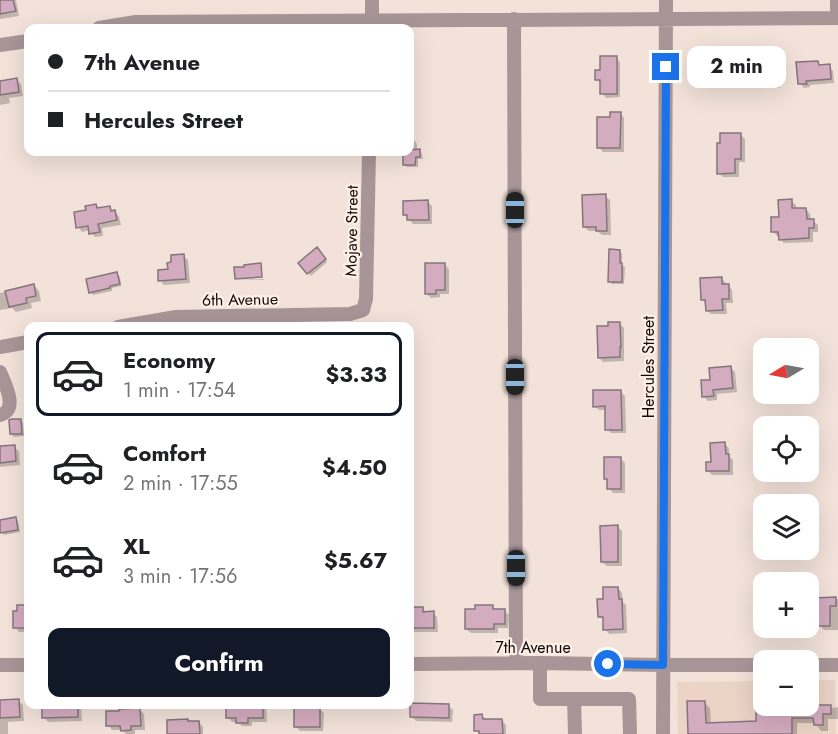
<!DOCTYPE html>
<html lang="en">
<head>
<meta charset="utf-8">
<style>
  :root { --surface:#fff; --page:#f6f6f6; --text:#202124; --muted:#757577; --line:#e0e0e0; --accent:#111827 }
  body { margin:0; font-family:Jost,sans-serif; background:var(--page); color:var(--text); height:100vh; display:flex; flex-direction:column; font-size:22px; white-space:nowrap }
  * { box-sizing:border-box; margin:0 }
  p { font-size:20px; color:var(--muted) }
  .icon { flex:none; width:33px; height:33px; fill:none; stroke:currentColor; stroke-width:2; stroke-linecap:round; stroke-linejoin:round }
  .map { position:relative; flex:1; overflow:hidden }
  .sheet { position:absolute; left:24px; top:322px; width:390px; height:387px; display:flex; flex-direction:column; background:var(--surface); border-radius:12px; box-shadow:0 6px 24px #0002 }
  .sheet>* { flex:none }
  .guide { position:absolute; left:24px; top:24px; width:390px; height:132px; border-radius:12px; box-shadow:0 6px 24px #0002; display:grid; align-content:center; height:132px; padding:0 24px; background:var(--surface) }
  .needle { width:39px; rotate:260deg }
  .fabs { position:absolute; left:753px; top:338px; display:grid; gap:12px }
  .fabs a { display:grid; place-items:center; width:66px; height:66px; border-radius:12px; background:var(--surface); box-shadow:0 6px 24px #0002; font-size:30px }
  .end { position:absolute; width:27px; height:27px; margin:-14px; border:8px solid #1a73e8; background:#fff; box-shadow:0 0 0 3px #fff }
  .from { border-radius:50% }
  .bubble { position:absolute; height:42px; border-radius:12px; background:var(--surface); box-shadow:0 6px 24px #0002; font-size:20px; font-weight:700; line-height:42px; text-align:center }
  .car { position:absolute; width:18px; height:36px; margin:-18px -9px; border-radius:8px; box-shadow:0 0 4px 2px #0007; background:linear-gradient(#222 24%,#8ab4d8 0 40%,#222 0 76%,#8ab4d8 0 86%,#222 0) }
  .guide b { display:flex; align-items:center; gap:21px; height:57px; font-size:22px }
  .guide b+b { border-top:2px solid var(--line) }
  .guide i { width:15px; height:15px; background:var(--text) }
  ul { padding:10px 0 0; list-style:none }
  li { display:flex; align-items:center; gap:18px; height:84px; margin:0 12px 9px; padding:0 12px; border:3px solid transparent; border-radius:12px }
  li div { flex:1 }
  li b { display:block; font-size:22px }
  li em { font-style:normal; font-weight:700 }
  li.active { border-color:var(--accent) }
  li>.icon { width:54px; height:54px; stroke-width:1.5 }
  .button { display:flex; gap:12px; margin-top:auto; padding:12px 24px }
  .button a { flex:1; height:69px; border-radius:12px; background:var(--accent); color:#fff; font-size:24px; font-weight:700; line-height:69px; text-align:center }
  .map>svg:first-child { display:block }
  .built { fill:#ebd4c6 }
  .shadow { fill:#0003 }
  .building { fill:#d4acbf; stroke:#84757c; stroke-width:1.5 }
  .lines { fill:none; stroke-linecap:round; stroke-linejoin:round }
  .minor { stroke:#a89597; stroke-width:14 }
  .route { stroke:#1a73e8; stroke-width:8 }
  .labels { text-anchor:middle; stroke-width:4.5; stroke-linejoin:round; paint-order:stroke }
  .street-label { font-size:16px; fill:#0f0a08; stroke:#ffefe6 }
</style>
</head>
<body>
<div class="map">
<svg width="838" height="734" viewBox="0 0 838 734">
  <rect width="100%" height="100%" fill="#f2e2d9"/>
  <path class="built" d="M809 680H835L836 734H678L677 682 763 681 764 705H808Z"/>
  <path class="shadow" d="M0 0H16L19 16 0 19Z
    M616 58 620 62V97L606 98 602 93V84L597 80 602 72Z
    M818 62 822 67 829 66 833 71 834 83 810 85V87L804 88 800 83Z
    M775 63 779 67 780 88H772L768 83 749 84 745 79Z
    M16 80 21 84 23 96 9 98 10 103 0 105V83Z
    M620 113 624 118V152H603L599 147Z
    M740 134 745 139V162H739V177H723L719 173Z
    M410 141H415L417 144V151H420L422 154 423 159H418V167H407L404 164V152H410Z
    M605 196 610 200 611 235H602L597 231H589L584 227Z
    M791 201 796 205V210L806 209 810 214 811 221H813L818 225V232H813V242L784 243 780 239V236H777L773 231Z
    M428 202 432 206V224H413L404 214Z
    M96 205 100 209 110 208 119 216 121 225 102 228 103 236 95 237 91 233 90 230 82 232 78 227 88 211Z
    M317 249 327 262 311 276 300 263Z
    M620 251 622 254V265L625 267 624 284H612L610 281Z
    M183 256 188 260 190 283 164 285 160 280Z
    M444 264 449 269V294H440V297L431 298 426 293Z
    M117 274 120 277 121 286 112 288V291L93 295 91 292Z
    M721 278 726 283V285H728L732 290 733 303H726L727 314H711L707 310V304L703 300Z
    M264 279V280H238Z
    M34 285 39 291 41 301 31 303 32 308 16 312 12 308 0 310V293Z
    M620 324 624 328V361L603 362 599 357 609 328Z
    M731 368 735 372 737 392 717 394V400L708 401 703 396 712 381Z
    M620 391 625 396 626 433H611L607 429 606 410H599L594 406Z
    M21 420 23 423 24 436 14 437 11 434Z
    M725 444 729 448V456L733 460V475H712L708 471Z
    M14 447 19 451 20 465 0 467V448Z
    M620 458 625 463V493H613L609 488V482L605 479Z
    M15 519 18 521 20 532 4 535 1 532 0 522Z
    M618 527 622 531V566H607L602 562Z
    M618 588 622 593 623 602 626 605 627 633 609 634 605 629V621L599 616Z
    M815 599H838V630H824L819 625V615L815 611Z
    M18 607H28V632H19L15 627 18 612Z
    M493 607 497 611H504L509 615 508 628H498V633H471L466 629Z
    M423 609 427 613H433L437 617 438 632H410V612H414Z
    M18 701 23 705 24 721 8 722V734H0V702Z
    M704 702 710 708 711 724 758 722 764 705 831 706 832 708 838 707V719H828V731H821L815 723H797V734H690Z
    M43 705H81L82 721 48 722 44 717Z
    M228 705H266L267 722H252V726H242L238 722H232L228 717Z
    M448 705 453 710 452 722 416 721 411 716Z
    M319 708 324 713 323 731H300L295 726Z
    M140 710 144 714 145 730H135V734H126L122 730H112L108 725Z
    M482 716 486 720H502L506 725V734H480L476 730Z
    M199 722 203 727V734H169Z"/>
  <path class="building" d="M0 0H13L16 11 0 14Z
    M600 56H617V94H600V80H595V70H600Z
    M776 61V84H766V79L743 80V65H754V62Z
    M818 61 819 65 830 64 831 79 806 81 807 84H798L796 62Z
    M17 78 19 92 0 95V81Z
    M610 112H621L620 148H597V117H610Z
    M720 133H741V159H735V173L717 174V143H720Z
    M420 149V157H416L415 165H403V152H410V150Z
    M606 194 607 231H596V227H583L582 195Z
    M792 199V208H806L807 219H814V228H809V238L779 240 778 232H771V217H779L778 200Z
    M428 200 429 220H407V215H403V201Z
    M96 204 97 208 110 206 111 211 115 210 117 220 98 224 100 232 89 234 88 226 76 228 74 212 86 210 85 206Z
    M317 247 326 259 307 274 298 263Z
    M609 249 620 250V263H622V282H608Z
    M184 254 186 279 158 281V270L168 269 167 263 171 262V255Z
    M261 263 262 277 235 279 234 267H244V265Z
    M425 263H445V290H436V294H425Z
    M117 272 120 284 110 286V288L89 293 86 279Z
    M722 277V284H729V299H722L723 310 706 311 705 300H701L700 278Z
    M34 284 36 296 26 298 27 303 9 307 5 291Z
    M608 322H620L621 347H620V357L598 358 597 326H608Z
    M731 366 733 388 713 390 714 396 702 397 701 380H710L709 368Z
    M593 390H621L622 430H605V406L593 407Z
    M12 419H21L22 434H10L9 420Z
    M725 442 726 454H729V471H706V462H711L710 443Z
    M15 445 16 461 0 463V446Z
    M604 457H621V489H607V479H604Z
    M16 517 18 530 0 533V520Z
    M618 525V562H601L600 526Z
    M603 587H618L619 599H622L623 629 603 630V617H598L597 599H603Z
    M836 597V606H830V626H818V612H814V598Z
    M17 605H28V628H13V611H17Z
    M475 605H493V609H505V624H494V629H465V609H475Z
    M412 607H423V612L434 611V628H410V611H412Z
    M756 694H764V705H831V714H823V725H814L813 718H792V734H688L687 701H705L706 723 756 721Z
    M19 699 20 717 0 718V700Z
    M410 703 449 704V718L410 717Z
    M42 705H78V717L42 718Z
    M226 705H263V718H248V723H236V718H226Z
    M294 707H320V727H294Z
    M140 708 141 726H131V730L121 731 120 726H106V711H119V709Z
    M482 714 483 719H502L503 734H479V731H474V715Z
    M188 719V721H199L200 734H167V720Z"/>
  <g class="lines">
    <path class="minor" d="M837 18V0
      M514 19 516 663
      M99 28 136 22 838 18
      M372 28V0
      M0 45 28 41
      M118 327 176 317 350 314 363 310 366 299 369 152
      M0 347 28 342
      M0 372C5 384 19 410 0 415
      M540 663V699H629L630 734
      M410 664 540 663 663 665H764
      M0 665H28
      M808 665H838
      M574 699 575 734
      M663 734 666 0"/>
  </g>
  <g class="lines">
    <path class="route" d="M608 664 663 665 666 67"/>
  </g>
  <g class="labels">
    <g class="street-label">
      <text transform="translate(351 231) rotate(-89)" y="6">Mojave Street</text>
      <text transform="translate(240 299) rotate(-1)" y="6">6th Avenue</text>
      <text transform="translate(648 367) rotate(-90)" y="6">Hercules Street</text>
      <text x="533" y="653">7th Avenue</text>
    </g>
  </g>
</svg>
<div class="fabs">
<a><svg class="needle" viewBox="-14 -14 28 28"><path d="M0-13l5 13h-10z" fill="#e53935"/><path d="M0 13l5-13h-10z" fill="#757577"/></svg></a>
<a><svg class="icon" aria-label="locate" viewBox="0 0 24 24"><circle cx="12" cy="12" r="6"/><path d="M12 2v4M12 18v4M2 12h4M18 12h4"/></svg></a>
<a><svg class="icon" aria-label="layers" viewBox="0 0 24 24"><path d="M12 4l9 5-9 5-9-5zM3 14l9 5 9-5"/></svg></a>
<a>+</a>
<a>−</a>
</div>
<i class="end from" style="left:608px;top:664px"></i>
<i class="end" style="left:666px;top:67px"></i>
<div class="bubble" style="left:687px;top:46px;width:99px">2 min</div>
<i class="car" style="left:515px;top:210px;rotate:0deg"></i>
<i class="car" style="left:515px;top:377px;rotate:180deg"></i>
<i class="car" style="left:516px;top:568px;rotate:180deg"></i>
<div class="guide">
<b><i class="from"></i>7th Avenue</b>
<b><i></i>Hercules Street</b>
</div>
<section class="sheet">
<ul>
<li class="active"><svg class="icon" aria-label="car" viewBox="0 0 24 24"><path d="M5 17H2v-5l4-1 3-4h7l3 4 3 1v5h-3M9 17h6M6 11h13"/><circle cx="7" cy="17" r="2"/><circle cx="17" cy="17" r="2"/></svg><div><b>Economy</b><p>1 min · 17:54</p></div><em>$3.33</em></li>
<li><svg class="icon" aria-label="car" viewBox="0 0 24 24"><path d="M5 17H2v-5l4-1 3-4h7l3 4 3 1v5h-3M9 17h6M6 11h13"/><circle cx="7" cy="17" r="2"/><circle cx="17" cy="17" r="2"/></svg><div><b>Comfort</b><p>2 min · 17:55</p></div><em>$4.50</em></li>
<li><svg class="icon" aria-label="car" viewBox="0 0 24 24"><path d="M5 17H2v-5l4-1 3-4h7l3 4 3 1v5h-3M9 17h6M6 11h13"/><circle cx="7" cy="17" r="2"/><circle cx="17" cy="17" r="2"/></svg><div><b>XL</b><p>3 min · 17:56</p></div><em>$5.67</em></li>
</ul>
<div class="button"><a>Confirm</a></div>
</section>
</div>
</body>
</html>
